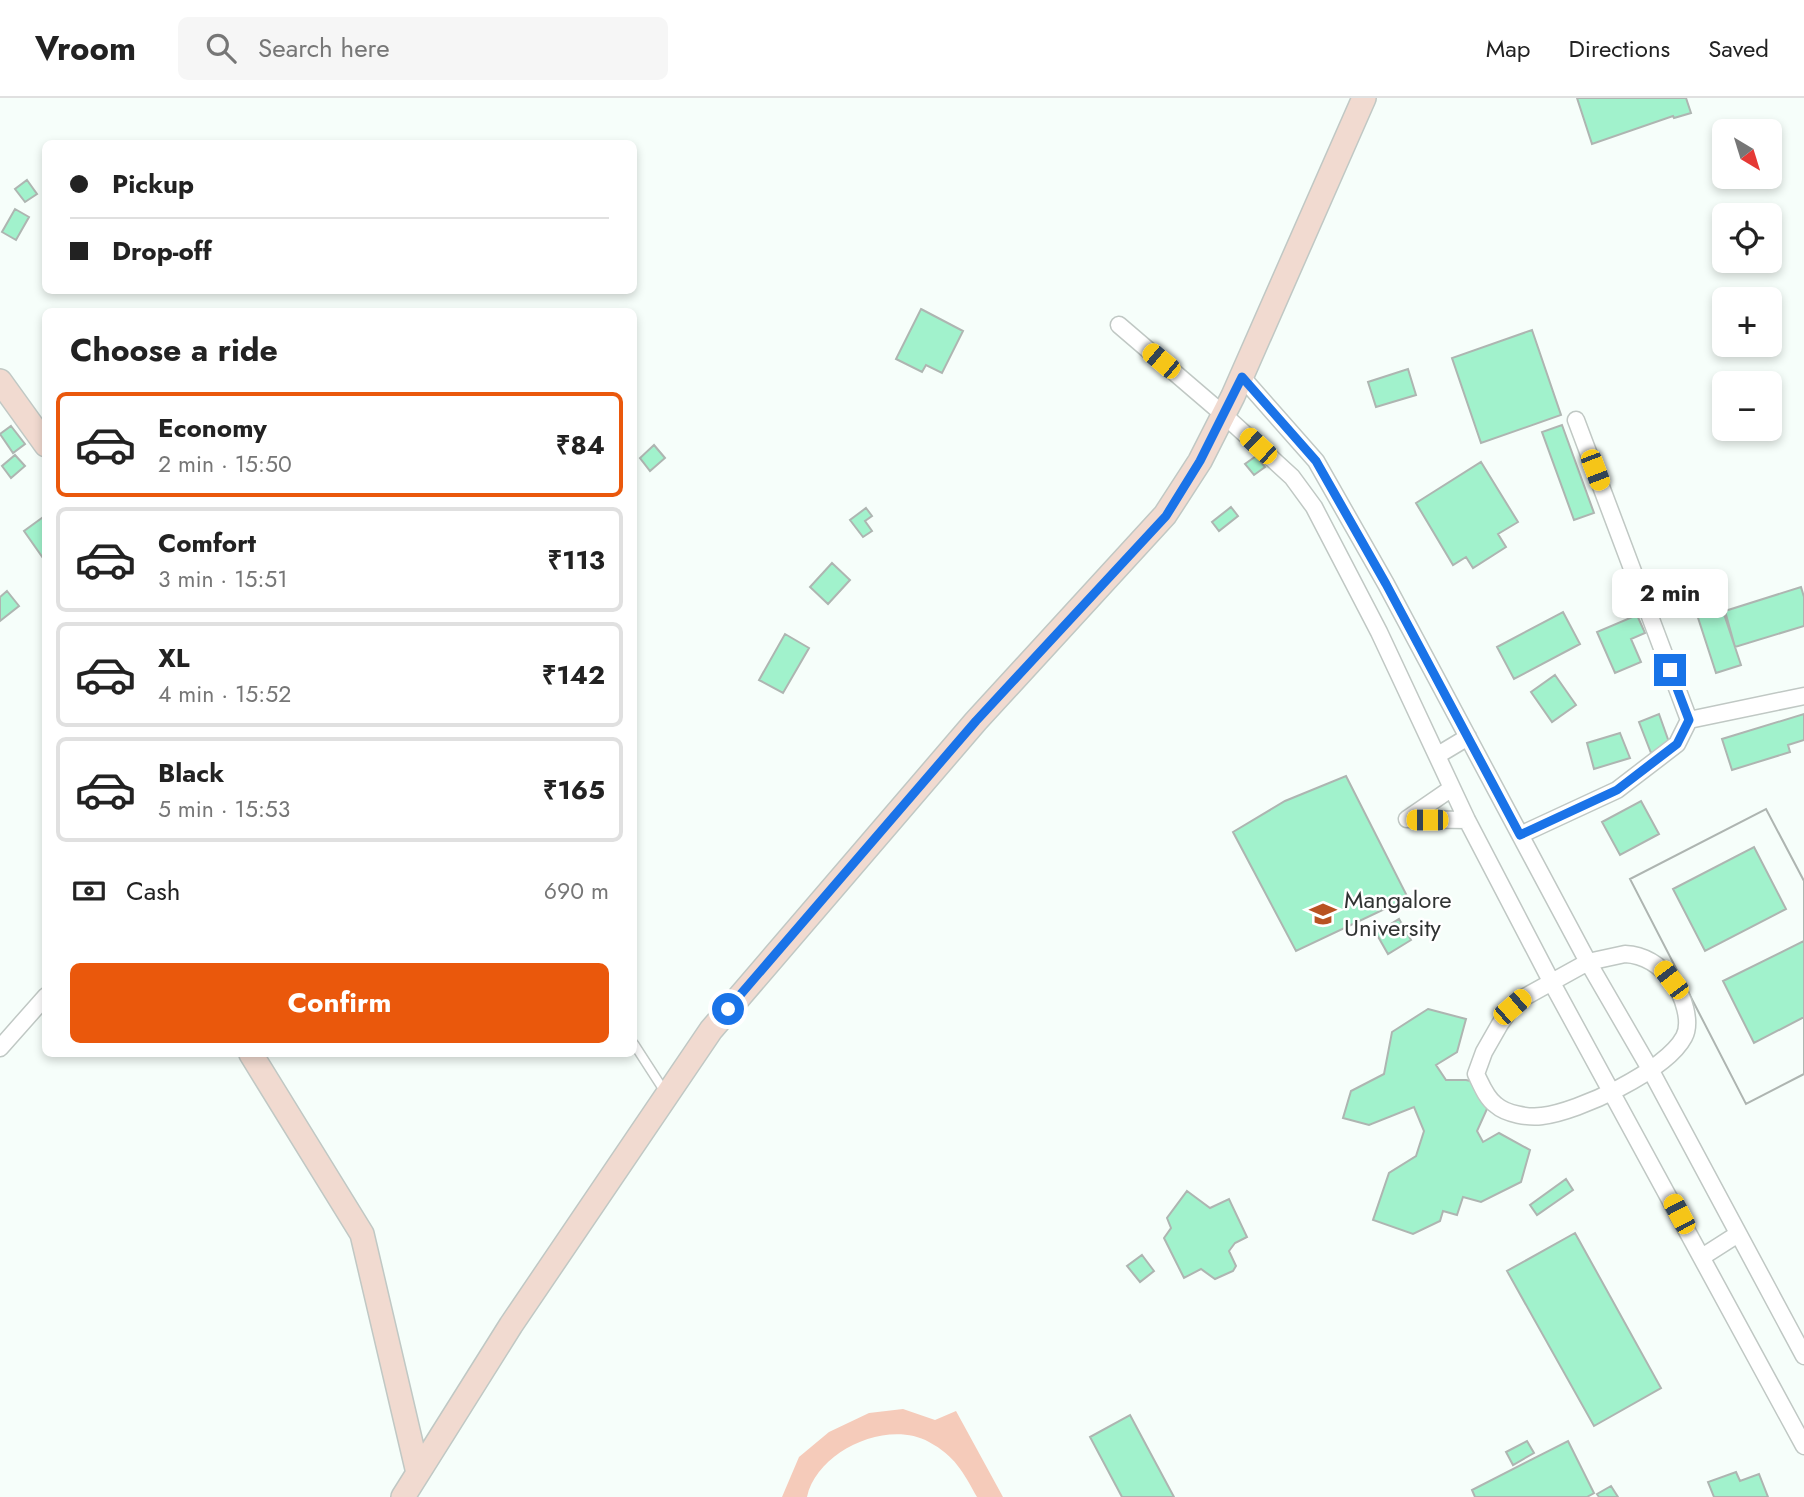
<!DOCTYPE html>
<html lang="en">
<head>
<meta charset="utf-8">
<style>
  :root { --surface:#fff; --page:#f6f6f6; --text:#222; --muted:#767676; --line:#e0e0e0; --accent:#ea580c }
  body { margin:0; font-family:Jost,sans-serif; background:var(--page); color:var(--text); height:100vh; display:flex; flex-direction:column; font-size:26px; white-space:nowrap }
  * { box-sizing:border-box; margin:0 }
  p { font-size:23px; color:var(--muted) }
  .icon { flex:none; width:38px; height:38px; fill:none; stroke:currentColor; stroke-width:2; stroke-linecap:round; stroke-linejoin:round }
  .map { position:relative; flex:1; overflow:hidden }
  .side { position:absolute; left:42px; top:210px; width:595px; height:749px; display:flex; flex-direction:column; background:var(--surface); border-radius:10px; box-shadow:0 4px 10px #0003 }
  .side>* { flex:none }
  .banner { position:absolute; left:42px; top:42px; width:595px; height:154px; border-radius:10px; box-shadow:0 4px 10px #0003; display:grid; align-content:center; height:154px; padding:0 28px; background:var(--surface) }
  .needle { width:46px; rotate:142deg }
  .tools { position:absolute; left:1712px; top:21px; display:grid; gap:14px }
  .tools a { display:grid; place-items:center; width:70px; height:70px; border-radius:10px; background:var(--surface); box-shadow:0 4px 10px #0003; font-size:35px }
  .end { position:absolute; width:32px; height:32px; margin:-16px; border:9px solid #1a73e8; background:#fff; box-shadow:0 0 0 4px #fff }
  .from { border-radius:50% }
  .bubble { position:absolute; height:49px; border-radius:10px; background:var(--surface); box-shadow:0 4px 10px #0003; font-size:23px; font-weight:700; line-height:49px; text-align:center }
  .car { position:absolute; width:21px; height:42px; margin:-21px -10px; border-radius:9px; box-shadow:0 0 5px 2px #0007; background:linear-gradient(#f5c518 24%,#345 0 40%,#f5c518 0 76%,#345 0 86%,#f5c518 0) }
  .banner b { display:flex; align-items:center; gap:24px; height:66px; font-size:26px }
  .banner b+b { border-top:2px solid var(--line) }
  .banner i { width:18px; height:18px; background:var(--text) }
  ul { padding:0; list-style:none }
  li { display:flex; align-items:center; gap:21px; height:105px; margin:0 14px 10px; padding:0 14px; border:4px solid var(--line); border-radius:10px }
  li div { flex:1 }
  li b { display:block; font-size:26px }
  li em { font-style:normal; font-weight:700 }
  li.active { border-color:var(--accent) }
  li>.icon { width:63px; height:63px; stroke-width:1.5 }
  h2 { padding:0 28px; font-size:32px; line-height:84px }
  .pay { display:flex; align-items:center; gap:18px; height:77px; padding:0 28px; font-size:26px }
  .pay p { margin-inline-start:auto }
  .cta { display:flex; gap:14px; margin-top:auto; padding:14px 28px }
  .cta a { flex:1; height:80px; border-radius:10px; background:var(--accent); color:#fff; font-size:28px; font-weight:700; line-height:80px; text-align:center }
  header { display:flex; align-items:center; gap:42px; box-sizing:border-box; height:98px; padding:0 35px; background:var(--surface); border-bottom:2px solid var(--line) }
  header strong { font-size:33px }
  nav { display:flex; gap:38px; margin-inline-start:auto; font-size:24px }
  .search { width:490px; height:63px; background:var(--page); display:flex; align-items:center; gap:18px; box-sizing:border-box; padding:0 24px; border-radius:10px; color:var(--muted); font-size:26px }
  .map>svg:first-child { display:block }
  .green { fill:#f5cbba }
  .building { fill:#a1f2cc; stroke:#aeb5b1; stroke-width:2; fill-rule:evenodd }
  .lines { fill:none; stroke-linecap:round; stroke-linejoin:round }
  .lane-casing { stroke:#c0c8c4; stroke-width:11 }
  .street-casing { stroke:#c0c8c4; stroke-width:19 }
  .secondary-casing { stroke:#c0c8c4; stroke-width:26 }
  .lane { stroke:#fff; stroke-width:8 }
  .street { stroke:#fff; stroke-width:16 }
  .secondary { stroke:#f1dad0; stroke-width:23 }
  .route { stroke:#1a73e8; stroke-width:9 }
  .labels { text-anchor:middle; stroke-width:5; stroke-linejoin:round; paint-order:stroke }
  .poi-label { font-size:24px; fill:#313433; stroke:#fff; text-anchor:start }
</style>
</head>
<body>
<header>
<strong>Vroom</strong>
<div class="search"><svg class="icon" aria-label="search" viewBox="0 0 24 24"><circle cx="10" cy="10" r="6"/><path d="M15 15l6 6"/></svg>Search here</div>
<nav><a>Map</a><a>Directions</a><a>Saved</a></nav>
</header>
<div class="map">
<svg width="1804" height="1399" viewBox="0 0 1804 1399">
  <rect width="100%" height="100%" fill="#f6fefa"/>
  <path class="green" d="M903 1311 935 1322 956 1313 1003 1399H977C963 1374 955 1358 929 1344 887 1321 817 1353 807 1399H782L799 1359 829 1334 869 1315Z"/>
  <path class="building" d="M1577 0H1686L1691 15 1674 20 1673 18 1592 46Z
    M27 82 37 96 25 104 15 91Z
    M15 111 29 119 16 142 2 134Z
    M921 211 963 233 942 275 926 267 922 274 896 261Z
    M1532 232 1561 317 1481 345 1452 260Z
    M1408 271 1416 297 1376 309 1368 284Z
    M1562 327 1594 415 1574 422 1542 334Z
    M11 328 25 346 13 355 0 336Z
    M654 347 665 360 650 373 640 360Z
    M15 357 25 368 11 380 2 368Z
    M1256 358 1265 369 1254 377 1245 366Z
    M1481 364 1518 424 1498 436 1506 449 1473 470 1466 459 1453 467 1416 405Z
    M1231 409 1238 418 1219 433 1212 424Z
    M866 410 872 418 865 423 872 433 863 439 850 422Z
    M46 417V459L43 460 24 433Z
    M832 465 850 482 828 506 810 489Z
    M1713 483 1741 567 1716 575 1689 492Z
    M1801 489 1804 499V528L1735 549 1725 513Z
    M7 493 19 508 0 523V499Z
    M1563 514 1580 546 1514 581 1497 549Z
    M1637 517 1645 535 1631 541 1641 564 1615 575 1597 534Z
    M785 536 809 550 783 595 759 582Z
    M1555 577 1576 607 1552 624 1531 594Z
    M1659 616 1670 647 1651 655 1639 624Z
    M1804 616V642L1788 647 1790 654 1732 672 1722 641Z
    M1620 635 1630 660 1594 671 1587 645Z
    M1346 678 1408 800 1296 853 1233 734 1285 703Z
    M1641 703 1659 736 1620 757 1602 724Z
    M1766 711 1804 783V843L1723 883 1754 945 1804 919V976L1746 1006 1630 781ZM1754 749 1786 811 1705 853 1673 791Z
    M1766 711 1804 783V976L1746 1006 1630 781Z
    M1399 821 1411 842 1388 856 1376 835Z
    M1428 911 1466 921 1457 954 1436 967 1446 982H1466L1480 985 1487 1011 1477 1033 1483 1044 1499 1035 1530 1052 1521 1084 1481 1104 1463 1099 1457 1117 1443 1113 1440 1123 1413 1136 1373 1122 1389 1075 1416 1058 1424 1033 1414 1009 1369 1027 1343 1020 1351 993 1384 976 1392 934Z
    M1566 1081 1573 1092 1537 1117 1530 1107Z
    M1187 1093 1210 1110 1229 1101 1247 1139 1235 1145 1229 1153 1236 1168 1233 1173 1215 1181 1201 1171 1184 1180 1164 1140 1171 1130 1167 1120Z
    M1575 1135 1661 1290 1594 1328 1507 1173Z
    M1142 1157 1154 1173 1140 1184 1127 1168Z
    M1130 1317 1174 1399H1122L1090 1339Z
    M1527 1343 1534 1355 1513 1367 1506 1354Z
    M1568 1343 1594 1395 1587 1399H1475L1472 1392Z
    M1736 1374 1740 1383 1759 1376 1768 1399H1714L1708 1384Z
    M1611 1388 1618 1399H1599L1597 1396Z"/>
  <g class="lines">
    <g class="lane-casing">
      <path id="lane" d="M634 946 665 994"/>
    </g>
    <g class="street-casing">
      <path id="street" d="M1119 227 1224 317 1292 379 1314 409 1379 534 1467 722 1552 885 1804 1348
        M1242 279 1316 363 1386 486 1588 864 1650 971 1804 1258
        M1576 322 1689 622 1804 598
        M1438 657 1468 639
        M1452 690 1407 721 1467 722
        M1520 737 1617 692 1677 646 1689 622
        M1625 856C1646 857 1661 868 1673 884 1683 897 1692 924 1684 939 1666 973 1578 1014 1542 1018 1529 1020 1506 1016 1496 1007 1486 1000 1481 986 1476 976L1484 954 1500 926 1512 909 1523 900 1588 864Z
        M0 950 46 898
        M1702 1159 1738 1136"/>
    </g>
    <g class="secondary-casing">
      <path id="secondary" d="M0 283 46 347
        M251 956 362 1136 418 1375
        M403 1399 511 1227 711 932 976 623 1165 417 1200 363 1233 298 1364 0"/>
    </g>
    <use href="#lane" class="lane"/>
    <use href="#street" class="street"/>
    <use href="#secondary" class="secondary"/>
  </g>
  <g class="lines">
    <path class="route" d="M728 911 976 623 1166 418 1200 363 1242 279 1316 363 1386 486 1520 737 1617 692 1677 646 1689 622 1670 572"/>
  </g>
  <defs>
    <g id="university-bare" transform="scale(2.1)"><path d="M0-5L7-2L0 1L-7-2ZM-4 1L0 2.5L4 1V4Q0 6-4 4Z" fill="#b85322" stroke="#fff" stroke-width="2.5" paint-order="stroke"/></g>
  </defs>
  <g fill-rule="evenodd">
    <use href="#university-bare" x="1323" y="816"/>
  </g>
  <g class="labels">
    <g class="poi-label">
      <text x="1344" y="810">Mangalore<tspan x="1344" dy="28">University</tspan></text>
    </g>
  </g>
</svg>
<div class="tools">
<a><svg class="needle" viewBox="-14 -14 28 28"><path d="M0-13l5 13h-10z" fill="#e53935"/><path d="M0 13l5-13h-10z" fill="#767676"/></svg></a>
<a><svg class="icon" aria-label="locate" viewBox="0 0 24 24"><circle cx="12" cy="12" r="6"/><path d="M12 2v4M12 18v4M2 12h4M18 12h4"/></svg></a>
<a>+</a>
<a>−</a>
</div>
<i class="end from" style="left:728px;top:911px"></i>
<i class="end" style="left:1670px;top:572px"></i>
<div class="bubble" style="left:1612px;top:471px;width:116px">2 min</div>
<i class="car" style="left:1161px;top:263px;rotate:310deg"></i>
<i class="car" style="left:1258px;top:348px;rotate:313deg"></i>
<i class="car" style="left:1595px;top:372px;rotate:159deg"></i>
<i class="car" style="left:1427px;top:722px;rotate:270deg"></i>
<i class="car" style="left:1671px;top:882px;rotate:323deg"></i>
<i class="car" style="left:1512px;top:909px;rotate:49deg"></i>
<i class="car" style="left:1679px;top:1116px;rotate:332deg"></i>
<div class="banner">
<b><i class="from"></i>Pickup</b>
<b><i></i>Drop-off</b>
</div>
<section class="side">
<h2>Choose a ride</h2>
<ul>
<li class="active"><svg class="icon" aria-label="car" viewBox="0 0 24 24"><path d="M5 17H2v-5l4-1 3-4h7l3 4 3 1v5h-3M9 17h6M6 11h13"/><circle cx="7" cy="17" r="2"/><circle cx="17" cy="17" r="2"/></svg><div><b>Economy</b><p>2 min · 15:50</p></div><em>₹84</em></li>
<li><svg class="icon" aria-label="car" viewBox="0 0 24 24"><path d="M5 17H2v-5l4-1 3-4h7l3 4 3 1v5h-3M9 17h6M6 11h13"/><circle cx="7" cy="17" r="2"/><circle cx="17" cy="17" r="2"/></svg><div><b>Comfort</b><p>3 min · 15:51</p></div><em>₹113</em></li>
<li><svg class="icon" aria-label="car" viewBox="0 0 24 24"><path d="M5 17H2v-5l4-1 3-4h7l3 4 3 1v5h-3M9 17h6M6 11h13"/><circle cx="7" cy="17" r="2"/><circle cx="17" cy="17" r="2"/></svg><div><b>XL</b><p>4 min · 15:52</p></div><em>₹142</em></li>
<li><svg class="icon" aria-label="car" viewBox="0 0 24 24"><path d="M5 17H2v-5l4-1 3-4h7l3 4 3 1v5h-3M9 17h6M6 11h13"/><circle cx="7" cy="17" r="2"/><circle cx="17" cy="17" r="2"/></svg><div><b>Black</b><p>5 min · 15:53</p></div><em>₹165</em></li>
</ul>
<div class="pay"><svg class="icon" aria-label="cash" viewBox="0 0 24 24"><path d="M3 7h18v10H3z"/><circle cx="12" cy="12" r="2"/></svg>Cash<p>690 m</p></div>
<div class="cta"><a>Confirm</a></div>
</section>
</div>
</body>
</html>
